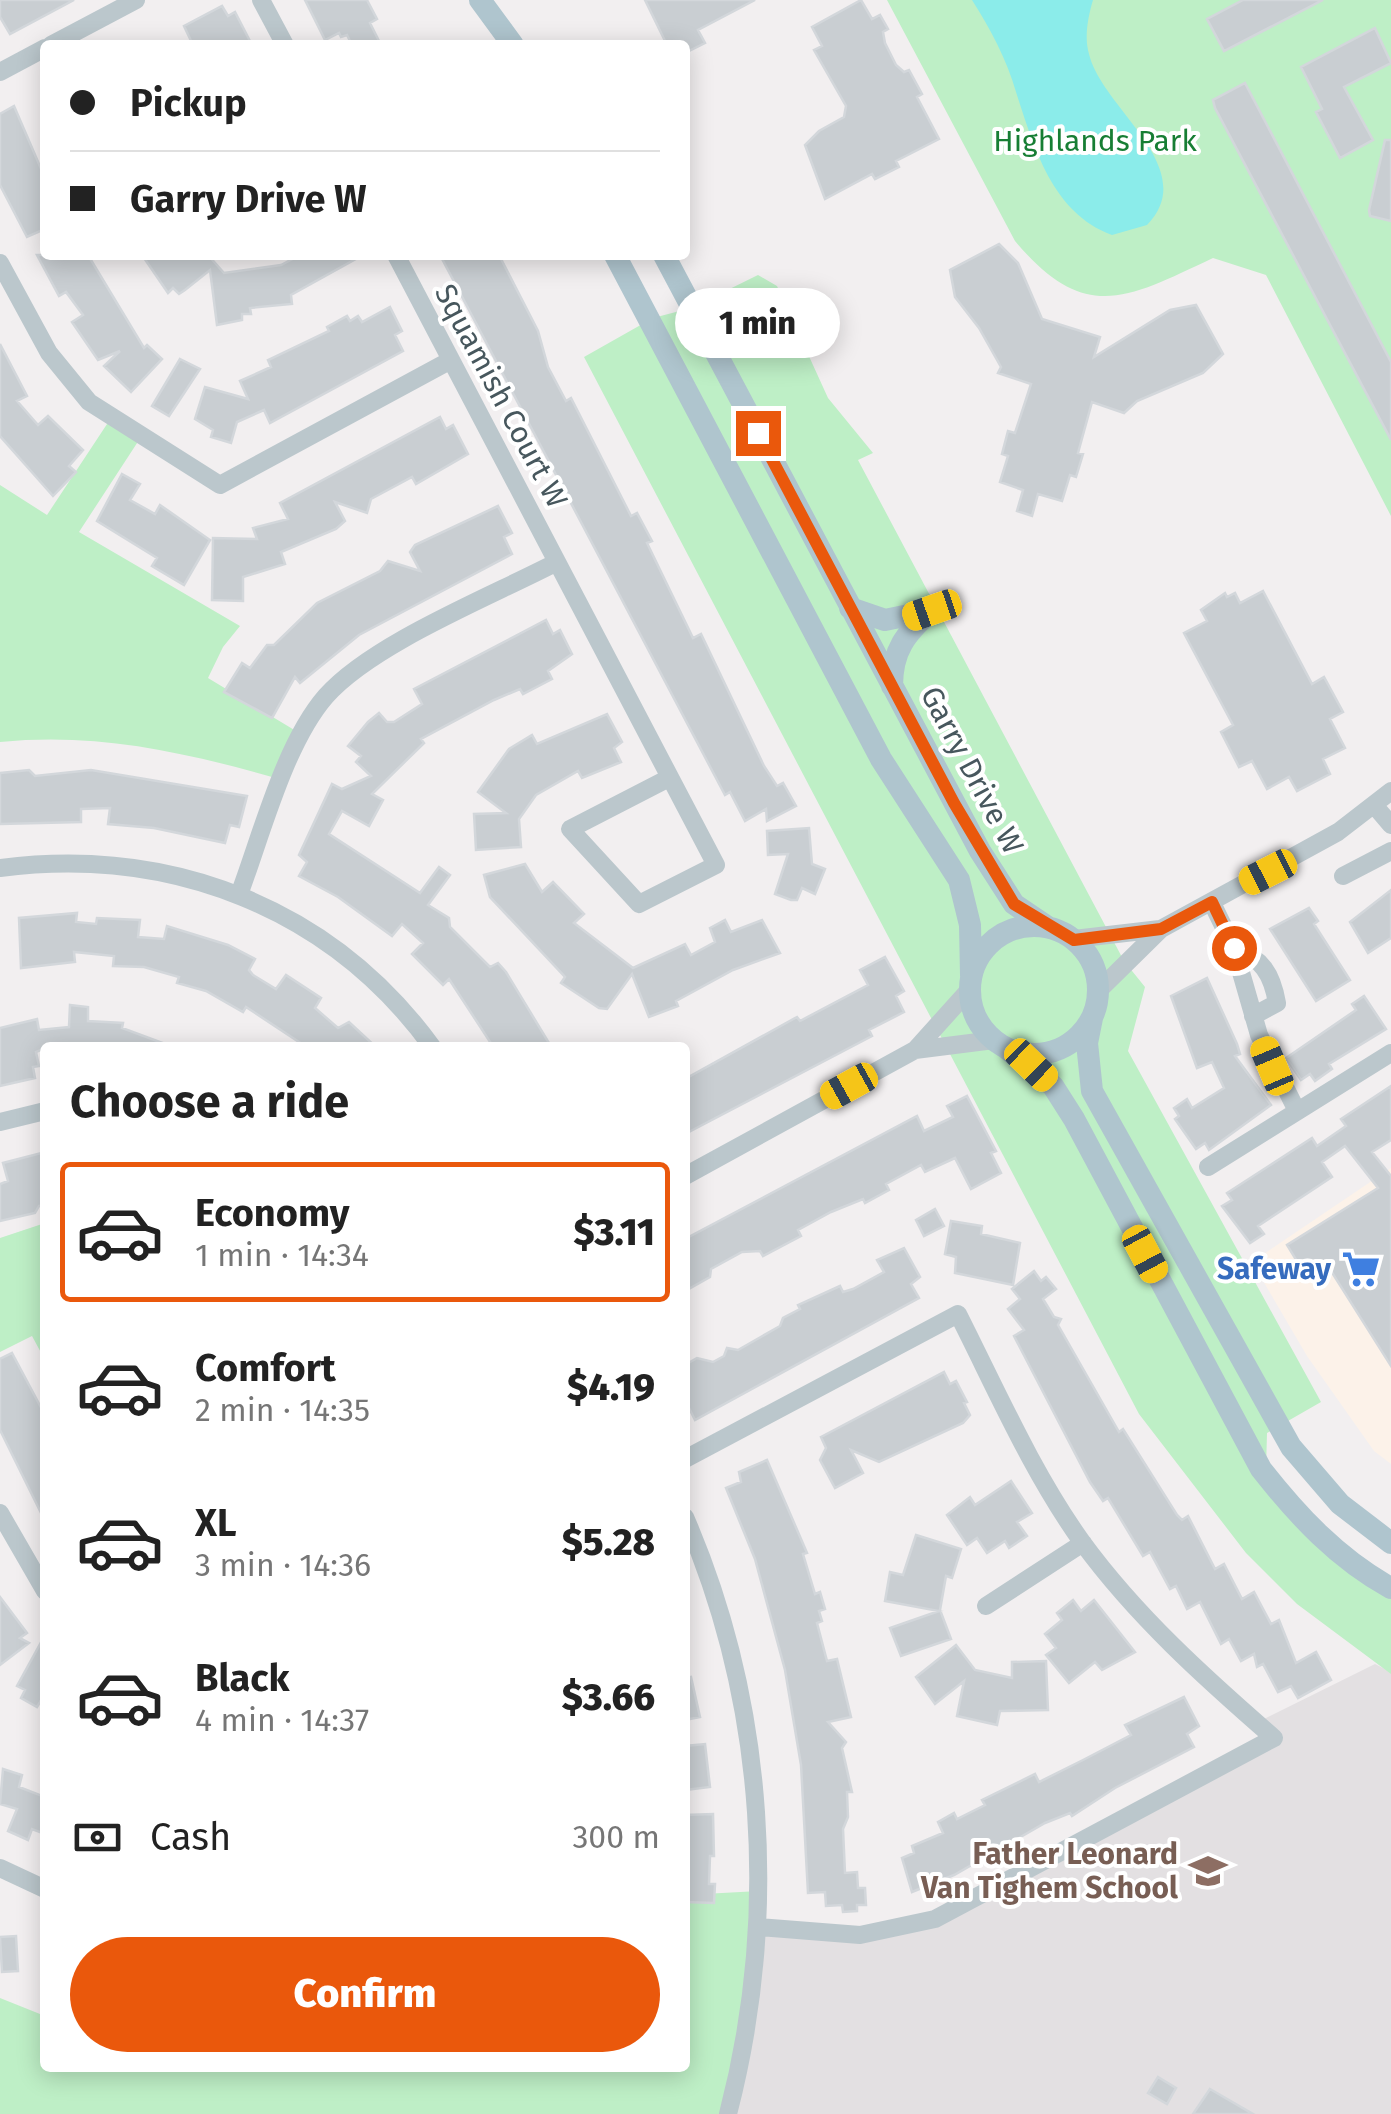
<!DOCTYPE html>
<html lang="en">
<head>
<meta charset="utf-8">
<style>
  :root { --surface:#fff; --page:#f6f6f6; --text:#222; --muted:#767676; --line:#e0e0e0; --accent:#ea580c }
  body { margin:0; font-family:"Fira Sans",sans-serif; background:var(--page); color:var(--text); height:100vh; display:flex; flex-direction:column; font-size:38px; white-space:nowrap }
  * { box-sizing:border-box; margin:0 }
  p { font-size:32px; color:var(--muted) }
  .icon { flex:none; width:55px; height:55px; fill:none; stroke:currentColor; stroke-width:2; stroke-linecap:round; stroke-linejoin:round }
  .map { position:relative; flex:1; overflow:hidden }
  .drawer { position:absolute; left:40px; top:1042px; width:650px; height:1030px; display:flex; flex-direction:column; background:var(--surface); border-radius:10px; box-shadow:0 5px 25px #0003 }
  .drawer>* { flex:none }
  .hud { position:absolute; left:40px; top:40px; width:650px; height:220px; border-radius:10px; box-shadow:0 5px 25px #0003; display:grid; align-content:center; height:220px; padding:0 30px; background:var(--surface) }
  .end { position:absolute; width:45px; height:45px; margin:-22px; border:12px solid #ea580c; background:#fff; box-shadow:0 0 0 5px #fff }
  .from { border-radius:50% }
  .bubble { position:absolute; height:70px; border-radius:35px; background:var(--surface); box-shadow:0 5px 25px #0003; font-size:32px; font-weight:800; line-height:70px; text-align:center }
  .car { position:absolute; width:30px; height:60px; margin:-30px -15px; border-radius:12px; box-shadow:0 0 8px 2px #0007; background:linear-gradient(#f5c518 24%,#345 0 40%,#f5c518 0 76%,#345 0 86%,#f5c518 0) }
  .hud b { display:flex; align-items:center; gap:35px; height:95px; font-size:38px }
  .hud b+b { border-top:2px solid var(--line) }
  .hud i { width:25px; height:25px; background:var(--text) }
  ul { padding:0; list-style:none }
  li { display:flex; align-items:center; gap:30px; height:140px; margin:0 20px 15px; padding:0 10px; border:5px solid transparent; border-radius:10px }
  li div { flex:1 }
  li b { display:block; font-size:38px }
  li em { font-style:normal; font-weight:800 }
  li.active { border-color:var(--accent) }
  li>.icon { width:90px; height:90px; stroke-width:1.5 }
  h2 { padding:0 30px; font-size:45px; line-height:120px }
  .pay { display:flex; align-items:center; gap:25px; height:110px; padding:0 30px; font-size:38px }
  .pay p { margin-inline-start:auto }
  .primary-button { display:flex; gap:20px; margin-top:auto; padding:20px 30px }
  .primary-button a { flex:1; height:115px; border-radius:60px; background:var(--accent); color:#fff; font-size:40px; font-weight:800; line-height:115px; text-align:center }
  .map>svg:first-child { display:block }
  .commercial { fill:#fcf2e9 }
  .education { fill:#e3e0e2 }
  .green { fill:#beefc6 }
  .water { fill:#8becea }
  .building { fill:#c9ced2; stroke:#d3d7db; stroke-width:2.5 }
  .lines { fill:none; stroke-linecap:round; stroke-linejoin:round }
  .minor { stroke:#bbc7cc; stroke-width:18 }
  .major { stroke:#afc5ce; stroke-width:22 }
  .route { stroke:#ea580c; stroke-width:12 }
  .labels { text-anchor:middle; stroke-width:8; stroke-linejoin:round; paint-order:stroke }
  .park-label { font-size:30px; fill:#177e34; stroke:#fff }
  .street-label { font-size:30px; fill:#47575d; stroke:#fff }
  .shop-label { font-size:30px; font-weight:bold; fill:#366cbe; stroke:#fff; text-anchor:end }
  .education-label { font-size:30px; font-weight:bold; fill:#785e54; stroke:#fff; text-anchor:end }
</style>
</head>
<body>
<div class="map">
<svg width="1391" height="2114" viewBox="0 0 1391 2114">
  <rect width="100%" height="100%" fill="#f2eff0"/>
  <path class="commercial" d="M1391 1168V1464L1374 1451 1307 1356 1252 1262Z"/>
  <path class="education" d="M1375 1664 1391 1672V2114H729L760 1927 891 1932 1273 1738 1256 1723Z"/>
  <path class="green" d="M887 0H1391V516L1266 275 1213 258C1126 299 1085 324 1015 241Z
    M758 275 777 286 828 398 873 453 858 460 1124 961 1145 987 1128 1051 1321 1402 1267 1433 1266 1470 1308 1524 1391 1599V1674L1297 1604 1246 1553 1139 1414 584 357 653 318 691 308Z
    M111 418 141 437 79 532 240 626 223 647 208 678 301 734 283 780C188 753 99 732 0 742V485L47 515Z
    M45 1223V1360L32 1336 0 1352V1238Z
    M759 1891 728 2114H0V1998L45 2016V2068H685V1895Z"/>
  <path class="water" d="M972 0H1093C1088 17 1084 37 1089 54 1102 109 1202 168 1147 225L1112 235C1052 213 1034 147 1016 92 1007 60 990 28 972 0Z"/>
  <path class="building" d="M0 0H74L10 34 0 17Z
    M305 0H367L377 19 370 23 381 45H352L347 35 341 37 339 33 325 40Z
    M645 0H755L698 30 705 43 685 53V45H667Z
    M861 0 872 19 880 15 888 29 883 32 885 43 896 65 904 72 909 70 922 94 917 97 939 139 896 161 899 167 875 179 872 174 825 199 805 145 819 131 844 117 846 106 814 50 822 46 812 27Z
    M1243 0H1323L1224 51 1207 19Z
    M222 6 228 16 235 12 252 45H193L184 26Z
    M1375 28 1391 63 1344 87 1373 140 1340 158 1316 112 1322 109 1301 67Z
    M1245 83 1391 362V440L1215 108 1213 100Z
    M14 106 45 178V229L27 237 0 185V114Z
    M1385 140H1391V221L1370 216 1369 210Z
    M999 244 1018 263 1042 319 1100 337 1094 357 1170 310 1196 305 1223 354 1203 373 1137 401 1124 413 1092 402 1078 453 1083 454 1076 477 1070 475 1062 501 1038 494 1032 516 1017 511 1023 490 1000 482 1008 456 1002 454 1008 431 1015 433 1031 384 998 373 1001 367 979 328 955 297 950 270Z
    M37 255H88L144 348 147 345 162 359 131 392 104 366 120 351 98 360 72 322 83 315 66 292 59 296Z
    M142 255H208L224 273 281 265 300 255H363L291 295 292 304 250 308 251 314H242V320L217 325 210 270 185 290 179 294 173 288 168 293Z
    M440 255H499L538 331 548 367 566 401 571 398 631 516 637 513 652 541 647 543 693 638 701 634 764 766 777 786 783 783 796 806 767 821 766 809 745 821 730 792 725 795Z
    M390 307 402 331 395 335 403 351 270 423 264 410 237 422 231 443 211 437 213 430 195 419 205 387 248 399 240 381 271 367 268 360 329 331 327 327 347 316 350 321 358 316 362 322Z
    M0 344 27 396 17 401 38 425 48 416 83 450 69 466 76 472 53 496 0 436Z
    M180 359 200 369 169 416 152 406Z
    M440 417 446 429 453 425 468 454 416 484 412 477 371 499 367 513 335 502 345 521 336 529 281 552 285 564 243 577V601L212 600 213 538 257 539 253 528 288 519 280 503Z
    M122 474 140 484 130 500 155 514 160 505 210 540 184 585 152 566 157 558 97 521Z
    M498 506 512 533 504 537 512 554 359 635 300 683 295 677 272 718 224 692 242 663 250 668 267 645H274L317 603 380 571 388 561 420 571 410 552 415 545Z
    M1263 591 1312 684 1324 677 1343 712 1330 719 1345 748 1323 759 1330 774 1297 791 1289 777 1267 789 1252 761 1239 767 1221 732 1233 725 1184 633 1207 621 1201 610 1225 593 1227 597 1235 593 1240 603Z
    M546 620 553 634 560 630 572 654 548 671 552 679 523 694 520 689 494 700 421 739 424 743 372 794 383 800 369 826 342 811 329 834 420 893 439 867 450 875 428 905 449 918 450 927 490 967 498 963 506 972 552 1048H494L449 979 443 985 412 954 423 943 402 924 392 936 338 897 299 876 307 862 299 855 332 784 342 789 371 776 356 762 361 756 348 746 368 722 379 713 387 722H394L422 704 414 689Z
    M607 714 622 742 614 748 621 762 582 778 578 771 536 795 519 819 521 847 476 850 474 814 506 813 478 792 509 749 532 735 537 744Z
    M29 770 35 776 91 770 247 796 239 827 230 825 225 843 154 828 108 824 110 808 81 809V822L0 824V773Z
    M809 828 812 864 825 869 815 894 802 888 797 900H791L775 894 788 854 768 855 767 831Z
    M525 864 542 892 553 882 584 914 574 923 633 968 685 944 691 955 715 942 710 928 725 920 731 932 762 920 780 953 733 970 676 1001 678 1006 649 1017 632 974 607 1009 599 1008 561 983 565 977 490 897 484 875Z
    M1391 890V938L1368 953 1350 922Z
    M1309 908 1318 921 1314 924 1350 980 1316 1001 1270 929Z
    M77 913 76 922 96 924 97 918 140 920 138 937 164 939 167 926 228 945 255 959 249 970 253 975 276 989 286 975 321 998 315 1008 338 1028 349 1022 377 1048H308L246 1007 243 1012 206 991 177 983 179 977 144 967 113 966 114 956 74 952 75 962 21 968 19 918Z
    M885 957 904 991 896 996 904 1012 869 1030 872 1036 685 1134V1079L797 1017 800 1021 868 985 860 970Z
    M1207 978 1237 1044 1240 1054 1235 1056 1271 1105 1209 1150 1205 1143 1196 1149 1175 1119 1179 1116 1174 1108 1187 1099 1192 1108 1224 1088 1212 1062 1197 1068 1171 996Z
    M1364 996 1386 1029 1329 1064 1332 1069 1315 1081 1310 1074 1301 1080 1286 1058 1356 1010 1352 1004Z
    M70 1005 88 1007V1021L123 1023 122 1028 176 1048H45L36 1052 39 1066 33 1067 35 1078 0 1086V1028L37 1019 39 1030 69 1027Z
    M1391 1086V1140L1372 1152 1391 1176V1366L1326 1263 1306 1276 1287 1245 1378 1188 1345 1146 1322 1162 1332 1177 1258 1226 1264 1234 1250 1243 1222 1206 1232 1200 1227 1193 1312 1138 1317 1146 1346 1126 1341 1119Z
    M967 1096 996 1151 991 1153 1001 1173 971 1189 955 1158 925 1172 921 1165 886 1184 889 1190 865 1203 863 1199 831 1212 798 1230 801 1236 763 1256 760 1251 742 1252 711 1269 710 1277 685 1291V1239L917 1116 924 1131 953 1117 947 1106Z
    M45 1152V1205L39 1206 35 1213 0 1221V1184L8 1181 3 1163Z
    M935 1209 944 1226 924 1236 916 1220Z
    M951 1221 982 1226 981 1234 1020 1243 1013 1285 955 1273 956 1257 945 1254Z
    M904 1248 920 1277 911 1284 919 1298 695 1420 685 1400V1365L697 1358 713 1362 724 1356 727 1348 738 1350 780 1326 783 1318 800 1309 798 1305 840 1286 843 1292 853 1289 884 1272 877 1260Z
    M1034 1271 1041 1281 1046 1277 1056 1289 1043 1299 1054 1317 1061 1319 1058 1325 1119 1432 1123 1429 1177 1515 1182 1520 1188 1516 1215 1569 1224 1564 1242 1599 1254 1592 1271 1624 1279 1620 1296 1663 1316 1652 1331 1680 1298 1698 1291 1686 1278 1692 1263 1664 1257 1667 1254 1654 1241 1661 1229 1639 1221 1644 1200 1602 1187 1609 1176 1586 1170 1589 1150 1552 1143 1556 1108 1498 1103 1501 1090 1482 1014 1336 1024 1330 1008 1309 1020 1299 1012 1289Z
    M12 1353 45 1415V1521L0 1430V1359Z
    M944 1372 950 1384 956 1381 967 1402 964 1403 970 1415 963 1423 879 1462 851 1450 863 1473 835 1488 820 1460 826 1448 821 1437Z
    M767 1460 807 1553 803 1554 815 1594 820 1592 825 1609 819 1611 822 1621 817 1623 827 1661 837 1659 851 1717 828 1722 846 1742 842 1748 852 1792H847L848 1817 843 1829 845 1873 857 1872 858 1888H865L866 1905H857V1911L843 1912 842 1905 826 1906 825 1892 808 1893 801 1765 785 1670 755 1559 726 1488 741 1482 739 1472Z
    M1011 1481 1032 1513 1017 1522 1027 1536 1009 1548 1005 1541 987 1553 977 1538 967 1545 947 1515 970 1497 975 1505Z
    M916 1535 961 1549 952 1578 946 1576 940 1610 951 1639 901 1656 890 1628 939 1611 885 1601 890 1572 903 1575Z
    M0 1597 27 1633 20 1638 29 1643 0 1665Z
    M1073 1600 1081 1611 1094 1600 1135 1652 1102 1670 1095 1662 1069 1683 1046 1655 1056 1648 1045 1634 1062 1620 1057 1613Z
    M45 1635V1694L37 1707 21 1698 25 1690 17 1686Z
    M956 1645 975 1670 1012 1678V1662L1046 1661 1048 1710 1000 1711 997 1725 957 1716 964 1681 935 1704 916 1677Z
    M691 1677 700 1717 685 1720V1678Z
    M1184 1697 1199 1726 1187 1734 1194 1747 1115 1788 1072 1816 1070 1813 1045 1823 954 1875 912 1892 902 1858 914 1853 912 1846 943 1833 938 1822 954 1813 957 1819 985 1805 982 1800 1035 1774 1039 1782 1083 1760 1131 1735 1125 1725Z
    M705 1744 710 1787 685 1790V1746Z
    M3 1769 22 1775 19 1787 45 1797V1834L32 1829 28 1840 8 1831 17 1809 0 1804Z
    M713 1814 714 1856H710L709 1884H715L714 1903 685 1902V1815Z
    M16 1936 18 1971 2 1972 0 1937Z
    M1158 2077 1176 2088 1167 2104 1148 2093Z
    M1210 2089 1253 2114H1193Z"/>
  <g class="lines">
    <path class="minor" d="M261 0 285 45
      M51 45 136 0
      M0 72 45 48
      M396 255 716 865 639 904 570 829 669 778
      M0 263 49 353 89 402 220 485 451 360
      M1374 805 1391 825
      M0 868C170 846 331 907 433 1048
      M1343 876 1391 851
      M240 892C262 833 285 743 326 696 373 643 492 596 557 562
      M1212 903 1234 948 1259 1035 1297 1111
      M1074 939 1160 929
      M1234 948C1262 958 1272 974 1277 1003L1253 1016
      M1099 990 1161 929 1338 832 1391 791
      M915 1050 994 1040
      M0 1122 45 1111
      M1208 1167 1391 1053
      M685 1176 915 1050 969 990
      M685 1459 958 1314C997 1391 1032 1472 1082 1542 1136 1616 1205 1678 1274 1738L935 1919 860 1935 760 1927
      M0 1513 45 1591
      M685 1517C766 1704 779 1918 728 2114
      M986 1606 1083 1543
      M0 1868 45 1889"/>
    <path class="major" d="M480 0 513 45
      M615 255 881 759 959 880 970 925 971 975
      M664 255 980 851 1014 904 1048 927
      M850 608 885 620 928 611
      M892 686C892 650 906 633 932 610
      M970 990a64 64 0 1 1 128 0a64 64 0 1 1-128 0Z
      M1092 1018 1087 1043 1092 1091 1291 1447 1340 1504 1391 1543
      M1006 1048 1053 1086 1074 1119 1261 1469C1298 1516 1338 1559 1391 1588"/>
  </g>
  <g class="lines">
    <path class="route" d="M758 433 954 803 1014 904 1074 940 1161 929 1212 902 1234 948"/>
  </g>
  <defs>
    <g id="supermarket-bare" transform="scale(3)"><path d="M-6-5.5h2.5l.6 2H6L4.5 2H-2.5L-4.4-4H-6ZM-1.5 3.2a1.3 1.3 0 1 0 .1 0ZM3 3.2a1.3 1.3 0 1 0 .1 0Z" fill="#3f7fe0" stroke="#fff" stroke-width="2.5" paint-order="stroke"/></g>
    <g id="school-bare" transform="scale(3)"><path d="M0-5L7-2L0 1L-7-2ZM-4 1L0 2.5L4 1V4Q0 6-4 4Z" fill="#8d6e63" stroke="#fff" stroke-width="2.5" paint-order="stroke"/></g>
  </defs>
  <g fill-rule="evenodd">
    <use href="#supermarket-bare" x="1361" y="1269"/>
    <use href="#school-bare" x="1208" y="1871"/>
  </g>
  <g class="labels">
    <g class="park-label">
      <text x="1095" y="151">Highlands Park</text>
    </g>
    <g class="street-label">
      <text transform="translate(501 396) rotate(62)" y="10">Squamish Court W</text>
      <text transform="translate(972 770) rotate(62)" y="10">Garry Drive W</text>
    </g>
    <g class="shop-label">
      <text x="1331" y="1279">Safeway</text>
    </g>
    <g class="education-label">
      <text x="1178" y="1864">Father Leonard<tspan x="1178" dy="34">Van Tighem School</tspan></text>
    </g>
  </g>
</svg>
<i class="end from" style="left:1234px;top:948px"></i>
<i class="end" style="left:758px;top:433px"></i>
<div class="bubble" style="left:675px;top:288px;width:165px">1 min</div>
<i class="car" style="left:932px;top:610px;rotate:251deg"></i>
<i class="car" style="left:1268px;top:872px;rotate:243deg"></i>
<i class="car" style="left:1031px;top:1065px;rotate:134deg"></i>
<i class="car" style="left:1272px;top:1066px;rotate:337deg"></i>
<i class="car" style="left:849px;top:1086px;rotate:241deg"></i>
<i class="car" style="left:1145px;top:1254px;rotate:152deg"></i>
<div class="hud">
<b><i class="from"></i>Pickup</b>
<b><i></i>Garry Drive W</b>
</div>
<section class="drawer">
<h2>Choose a ride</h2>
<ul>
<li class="active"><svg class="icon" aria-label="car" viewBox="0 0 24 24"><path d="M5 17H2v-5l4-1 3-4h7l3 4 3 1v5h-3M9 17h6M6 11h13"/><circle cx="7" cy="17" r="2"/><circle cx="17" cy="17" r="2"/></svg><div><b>Economy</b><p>1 min · 14:34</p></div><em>$3.11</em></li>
<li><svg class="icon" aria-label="car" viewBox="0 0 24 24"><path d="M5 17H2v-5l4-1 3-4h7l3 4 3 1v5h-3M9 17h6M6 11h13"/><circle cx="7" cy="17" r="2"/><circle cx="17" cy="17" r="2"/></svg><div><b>Comfort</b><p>2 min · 14:35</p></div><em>$4.19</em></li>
<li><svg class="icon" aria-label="car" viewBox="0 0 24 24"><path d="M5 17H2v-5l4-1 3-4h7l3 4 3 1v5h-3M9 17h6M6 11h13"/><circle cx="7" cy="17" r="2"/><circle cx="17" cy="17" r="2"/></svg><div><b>XL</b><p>3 min · 14:36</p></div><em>$5.28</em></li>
<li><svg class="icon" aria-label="car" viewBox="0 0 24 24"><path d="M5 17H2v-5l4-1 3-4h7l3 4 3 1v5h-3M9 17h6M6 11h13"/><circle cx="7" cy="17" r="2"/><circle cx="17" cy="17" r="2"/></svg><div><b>Black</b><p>4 min · 14:37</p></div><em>$3.66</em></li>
</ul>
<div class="pay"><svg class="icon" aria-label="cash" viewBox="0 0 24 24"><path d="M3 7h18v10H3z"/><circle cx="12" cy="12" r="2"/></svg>Cash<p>300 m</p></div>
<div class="primary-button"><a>Confirm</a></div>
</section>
</div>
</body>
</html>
